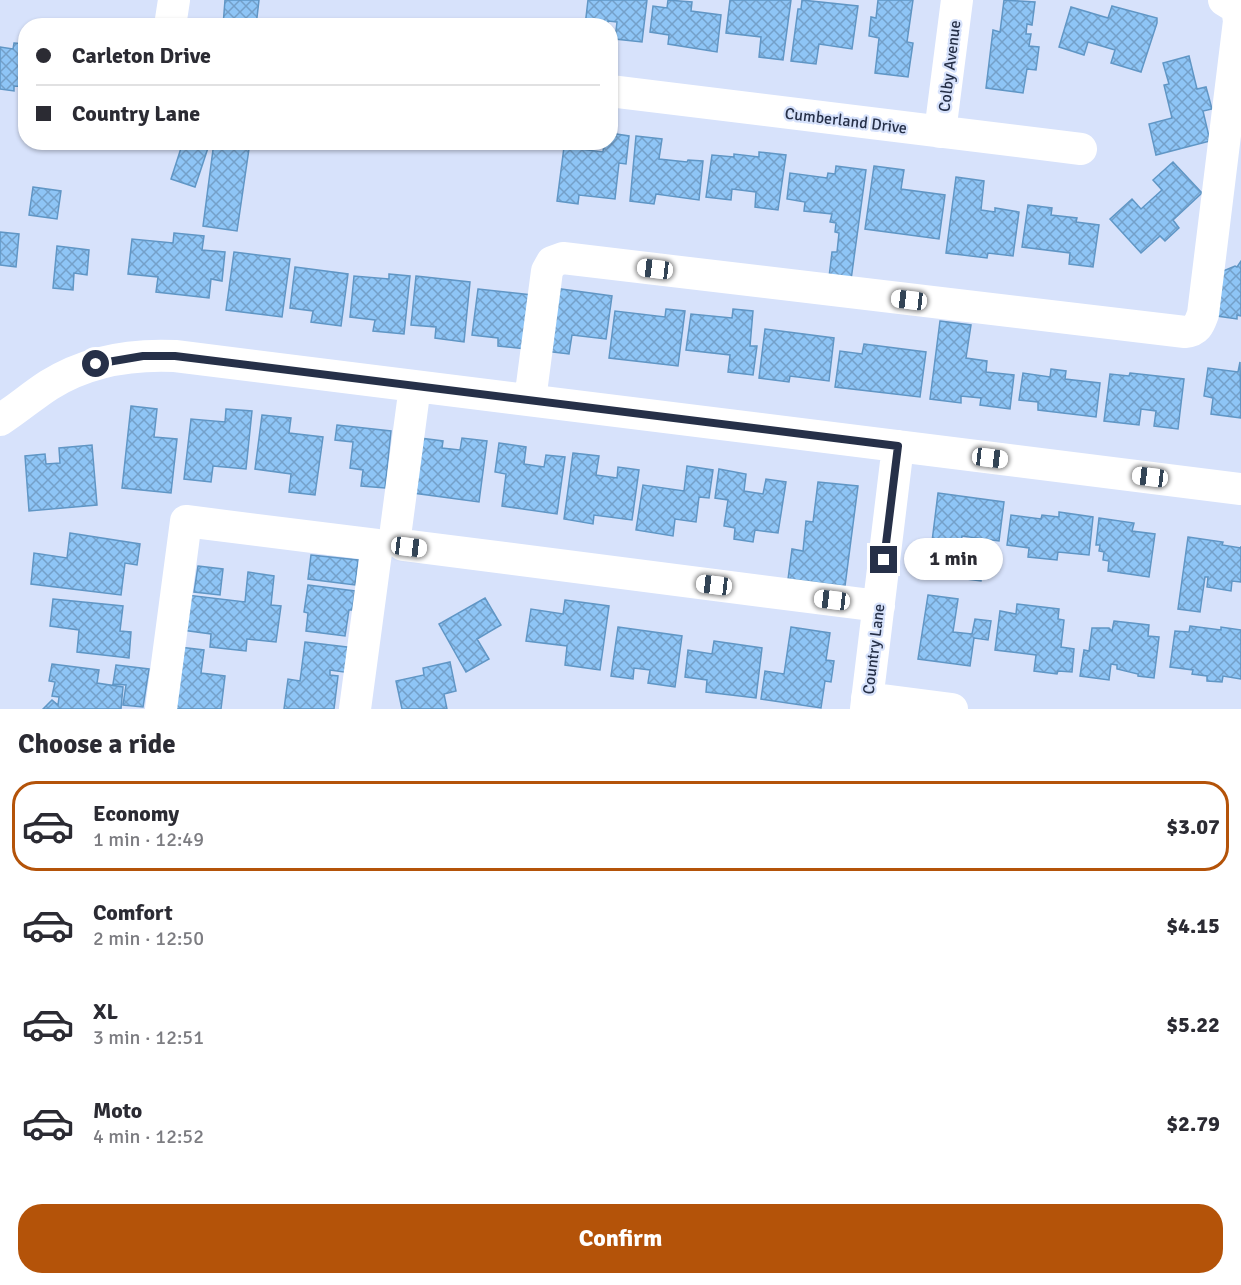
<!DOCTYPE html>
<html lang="en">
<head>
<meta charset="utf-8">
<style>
  :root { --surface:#fff; --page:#f2f2f3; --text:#2b2b33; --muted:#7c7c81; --line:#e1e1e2; --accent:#b45309 }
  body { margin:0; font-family:Signika,sans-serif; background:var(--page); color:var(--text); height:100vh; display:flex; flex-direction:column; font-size:22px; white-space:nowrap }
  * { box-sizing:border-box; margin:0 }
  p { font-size:20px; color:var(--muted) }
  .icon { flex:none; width:33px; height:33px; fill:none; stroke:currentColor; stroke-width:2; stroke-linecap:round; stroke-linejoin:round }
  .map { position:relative; height:709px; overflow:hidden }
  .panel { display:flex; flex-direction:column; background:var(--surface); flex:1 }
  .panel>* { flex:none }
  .banner { position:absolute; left:18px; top:18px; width:600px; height:132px; border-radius:24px; box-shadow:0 2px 4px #0004; display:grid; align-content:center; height:132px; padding:0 18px; background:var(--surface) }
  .end { position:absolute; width:27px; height:27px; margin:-14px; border:8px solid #263048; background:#fff; box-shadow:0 0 0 3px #fff }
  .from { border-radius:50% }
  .bubble { position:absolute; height:42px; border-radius:21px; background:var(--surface); box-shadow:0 2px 4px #0004; font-size:20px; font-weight:700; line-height:42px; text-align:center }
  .car { position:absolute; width:18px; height:36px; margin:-18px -9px; border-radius:8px; box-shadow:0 0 4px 2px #0007; background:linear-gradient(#fff 24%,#345 0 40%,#fff 0 76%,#345 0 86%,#fff 0) }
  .banner b { display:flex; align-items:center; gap:21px; height:57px; font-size:22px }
  .banner b+b { border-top:2px solid var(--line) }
  .banner i { width:15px; height:15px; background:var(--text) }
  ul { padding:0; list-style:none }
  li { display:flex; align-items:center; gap:18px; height:90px; margin:0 12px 9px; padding:0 6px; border:3px solid transparent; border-radius:24px }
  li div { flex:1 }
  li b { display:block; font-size:22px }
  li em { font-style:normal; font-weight:700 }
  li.selected { border-color:var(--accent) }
  li>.icon { width:54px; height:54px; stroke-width:1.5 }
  h2 { padding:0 18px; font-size:27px; line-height:72px }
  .action { display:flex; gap:12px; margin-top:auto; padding:12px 18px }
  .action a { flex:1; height:69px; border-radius:24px; background:var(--accent); color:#fff; font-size:24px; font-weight:700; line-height:69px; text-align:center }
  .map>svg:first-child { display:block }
  .building { fill:url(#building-cross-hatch); stroke:#6096c5; stroke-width:1.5 }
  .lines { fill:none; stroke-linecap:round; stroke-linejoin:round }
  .minor { stroke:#fff; stroke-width:32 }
  .route { stroke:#263048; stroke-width:8 }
  .labels { text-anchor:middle; stroke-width:4.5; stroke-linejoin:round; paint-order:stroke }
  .street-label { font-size:16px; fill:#263048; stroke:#d7e2fb }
</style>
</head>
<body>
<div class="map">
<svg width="1241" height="709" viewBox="0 0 1241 709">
  <defs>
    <pattern id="building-cross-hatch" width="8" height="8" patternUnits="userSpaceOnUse" patternTransform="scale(1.5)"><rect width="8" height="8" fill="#8ec5f6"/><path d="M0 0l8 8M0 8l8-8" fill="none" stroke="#74a0c9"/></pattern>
  </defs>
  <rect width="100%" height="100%" fill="#d7e2fb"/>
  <path class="building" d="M225 0H259L256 26H223Z
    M588 0H647L642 42 615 39 617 22 608 21 607 26H585Z
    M668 0 692 2 691 11 721 15 717 52 668 44 669 35 650 32 653 6 667 8Z
    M730 0H791L783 60 759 57 761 37 726 33Z
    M802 0 858 6 852 49 819 44 816 64 791 61 798 9H801Z
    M878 0H913L907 42 913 43 908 77 875 73 879 38 869 36 871 17 876 18Z
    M1004 0 1035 2 1032 25 1027 24 1026 34H1031L1029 46 1039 47 1036 70 1027 69 1023 93 986 88 993 30 1000 32Z
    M1112 6 1157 18V23L1141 72 1111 63 1115 50 1088 42 1084 55 1059 47 1071 7 1108 18Z
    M14 43 26 44V87L14 86V91L0 89V47L13 49Z
    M1189 56 1197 89 1206 87 1212 109 1203 111 1210 141 1156 155 1149 124 1172 118 1164 85 1169 84 1163 63Z
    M610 133 629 136 626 164 619 163 615 199 579 195 578 204 557 201 564 147 603 152 604 142H610Z
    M636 136 662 139 659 159 687 162 688 160 703 161 699 200 656 194 654 204 630 201Z
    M183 142H202L209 145 195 187 171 179Z
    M214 142H250L237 231 203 226Z
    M759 152 786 155 778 210 755 207 756 192 732 189 731 200 706 197 712 155 734 157V154L759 157Z
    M1173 162 1202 193 1173 220 1179 228 1165 241 1160 236 1141 253 1110 219 1132 199 1141 209 1162 190 1153 180Z
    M836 166 866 170 851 280 829 277 832 252H837L839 233 835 232 836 223 830 222 832 214 804 211 805 202 787 199 790 173 827 178 828 173 835 174Z
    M874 166 904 170 901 189 945 195 939 239 865 229Z
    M956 177 984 181 981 210 995 212V208L1019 212 1013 256 988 253 987 258 946 253Z
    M33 187 61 191 57 219 29 215Z
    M1028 205 1052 208 1051 215 1077 218 1076 222 1099 225 1093 267 1069 264 1070 253 1022 247Z
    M0 232 19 234 16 267 0 265Z
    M174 233 204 236 202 250 225 252 222 281 211 279 209 298 156 292 158 277 128 274 132 239 173 243Z
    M57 246 89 250 87 275 74 273 73 290 53 288Z
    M234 252 290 259 282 317 226 310Z
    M1241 261V316L1237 315V319L1217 316 1223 271 1235 266 1237 267Z
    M295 267 348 274 341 326 311 322 313 311 290 308Z
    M389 274 410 276 404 334 373 331 375 320 350 317 354 276 389 279Z
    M416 276 470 282 464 342 435 338 436 327 411 325Z
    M554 288 612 296 606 339 572 335 569 354 545 351Z
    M478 289 532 295 526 349 498 346V338L472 335Z
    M666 309 685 311 678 366 609 358 615 311 665 317Z
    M733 309 753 311 750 346H757L753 375 728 372 730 355 686 350 691 314 732 318Z
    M940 321 971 325 966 358 987 361 986 372 1014 375 1010 409 980 405 981 398 961 396V403L930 399Z
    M765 329 834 338 829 381 790 376 789 382 759 378Z
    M864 344 926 352 920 397 835 387 840 351 862 354Z
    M1240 362 1241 418 1211 414 1213 398 1204 396 1208 368 1238 372Z
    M1051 369 1066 371 1065 379 1100 383 1096 417 1038 410V402L1019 400 1023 373 1050 377Z
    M1130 373 1184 379 1178 429 1154 426 1156 411 1141 409 1139 425 1104 421 1110 374 1129 376Z
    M131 406 157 409 154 437 177 439 171 493 122 488Z
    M226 409 252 411 246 469 213 466 211 482 184 479 191 419 225 422Z
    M262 415 291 418 289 433 323 437 315 495 289 492 291 474 255 469Z
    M337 425 391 431 385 488 361 486 363 470 350 468 353 442 335 440Z
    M420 438 443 441 442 448 460 450 462 438 487 441 479 502 413 493Z
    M499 443 526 447 524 464 544 467 546 455 565 457 557 514 502 506 506 474 495 472Z
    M92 445 97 505 29 511 25 456 45 454 46 464 60 463 59 448Z
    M573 453 599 456 596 475 617 478 618 467 639 470 632 520 594 515 593 524 564 519Z
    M687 466 713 470 709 498 699 497 696 522 675 519 673 536 636 530 643 485 684 491Z
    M719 469 746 474 744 491 763 494 766 479 786 482 778 533 755 530 753 542 734 539 735 528 724 526 728 500 715 498Z
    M818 482 858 486 845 586 788 579 792 549 803 551 806 521 813 522Z
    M938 493 1004 502 999 541 962 536 959 561 983 564 981 581 928 574Z
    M1059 512 1093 517 1089 555 1058 552 1057 560 1028 557 1029 548 1007 545 1011 515 1041 519 1042 515 1059 517Z
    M1099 518 1134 523 1132 531 1155 534 1149 577 1108 571 1109 561 1103 560 1104 552 1099 551 1100 545H1096Z
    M70 533 140 544 137 565 125 563 121 595 31 584 34 553 67 558Z
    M1188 537 1223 542 1222 545 1241 548V546V582L1232 581 1231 591 1207 587 1208 577H1205L1200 612 1178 609Z
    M311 555 358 560 355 585 308 579Z
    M198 566 223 569 220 595 194 592Z
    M248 572 274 576 271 605 281 606 276 642 247 639 246 651 210 647 211 634 182 630 187 595 245 602Z
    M308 585 355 591 352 610H349L345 636 306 631 308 613 304 612Z
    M928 595 958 599 953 632 972 634 975 619 991 621 988 640 974 638 970 666 918 659Z
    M485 598 501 625 477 639 489 659 466 672 439 624Z
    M53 599 123 606 120 631 131 632 129 658 77 652 79 630 50 626Z
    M565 600 609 606 600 670 565 665 567 646 526 641 531 609 563 614Z
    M1017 604 1059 609 1058 619 1064 620 1061 647 1074 649 1072 672 1058 671 1057 674 1034 671 1036 655 995 650 1000 611 1016 614Z
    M1114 621 1149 625 1148 636 1159 637 1154 678 1138 676V674L1117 669V665L1111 664 1109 680 1080 676 1084 650 1089 651 1092 628H1109L1112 631Z
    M1190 626 1221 630V627L1241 630V679L1223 676 1222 682 1207 681V676L1192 674 1193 670 1170 667 1175 631 1189 632Z
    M618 627 682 636 675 687 648 683 650 670 634 668 633 679 611 676Z
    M791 627 830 633 826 660 834 661 831 682 825 681 821 708 761 699 765 671 784 674Z
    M714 641 762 648 756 698 706 692 707 680 685 677 688 650 712 654Z
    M305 642 355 648 351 673 330 670V675L338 676 334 709H284L288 679 300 681Z
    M179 647 204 650 201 673 225 676 221 709H175Z
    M450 662 456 691 444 694 447 709H402L396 681 424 675 423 668Z
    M52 664 99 670 97 683 123 687 121 709H43L52 700 58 705 59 697 52 696 55 682 49 681Z
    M116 665 149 669 143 707 123 705 126 685 113 684Z"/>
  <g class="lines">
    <path class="minor" d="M170 26 174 0
      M610 91 1081 149
      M940 132 957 0
      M415 386 396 529V536L403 545 879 606
      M530 400 547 271 552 262 563 258 1185 332C1197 331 1199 325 1203 314L1239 21 1237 8 1224 0
      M0 420C17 409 32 396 49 385 87 361 131 354 175 356L1241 489
      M867 698 952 709
      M161 709 186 521 377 545 355 709
      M866 709 898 446"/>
  </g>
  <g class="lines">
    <path class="route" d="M96 364 143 356H175L898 446 884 560"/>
  </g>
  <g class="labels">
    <g class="street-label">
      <text transform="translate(949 66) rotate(-83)" y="6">Colby Avenue</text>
      <text transform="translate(846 120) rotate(7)" y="6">Cumberland Drive</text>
      <text transform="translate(873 649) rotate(-83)" y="6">Country Lane</text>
    </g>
  </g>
</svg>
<i class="end from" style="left:96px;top:364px"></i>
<i class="end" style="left:884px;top:560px"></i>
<div class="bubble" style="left:904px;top:538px;width:99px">1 min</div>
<i class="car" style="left:655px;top:269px;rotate:277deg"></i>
<i class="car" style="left:909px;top:300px;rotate:277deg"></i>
<i class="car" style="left:990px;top:458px;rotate:97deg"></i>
<i class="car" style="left:1150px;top:477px;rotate:277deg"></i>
<i class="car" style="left:409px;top:547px;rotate:97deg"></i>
<i class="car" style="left:714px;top:585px;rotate:277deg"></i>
<i class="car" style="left:832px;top:600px;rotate:277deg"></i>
<div class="banner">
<b><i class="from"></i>Carleton Drive</b>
<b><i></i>Country Lane</b>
</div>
</div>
<section class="panel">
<h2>Choose a ride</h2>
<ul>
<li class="selected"><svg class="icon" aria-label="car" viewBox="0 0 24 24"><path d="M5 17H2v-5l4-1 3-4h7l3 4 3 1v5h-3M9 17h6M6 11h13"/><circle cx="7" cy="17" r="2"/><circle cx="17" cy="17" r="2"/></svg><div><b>Economy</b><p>1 min · 12:49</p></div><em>$3.07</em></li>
<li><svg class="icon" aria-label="car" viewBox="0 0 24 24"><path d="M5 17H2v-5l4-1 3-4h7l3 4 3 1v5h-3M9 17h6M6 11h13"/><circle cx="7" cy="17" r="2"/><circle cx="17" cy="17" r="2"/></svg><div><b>Comfort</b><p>2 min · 12:50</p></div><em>$4.15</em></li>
<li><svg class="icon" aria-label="car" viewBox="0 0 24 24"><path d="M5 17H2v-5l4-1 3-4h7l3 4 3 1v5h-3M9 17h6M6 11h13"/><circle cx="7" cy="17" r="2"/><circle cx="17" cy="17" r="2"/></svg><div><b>XL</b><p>3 min · 12:51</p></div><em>$5.22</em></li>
<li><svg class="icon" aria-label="car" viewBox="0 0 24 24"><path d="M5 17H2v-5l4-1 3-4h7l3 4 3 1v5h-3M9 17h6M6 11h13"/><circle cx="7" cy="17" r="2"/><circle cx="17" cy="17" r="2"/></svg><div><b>Moto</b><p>4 min · 12:52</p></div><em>$2.79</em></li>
</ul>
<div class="action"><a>Confirm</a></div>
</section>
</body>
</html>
